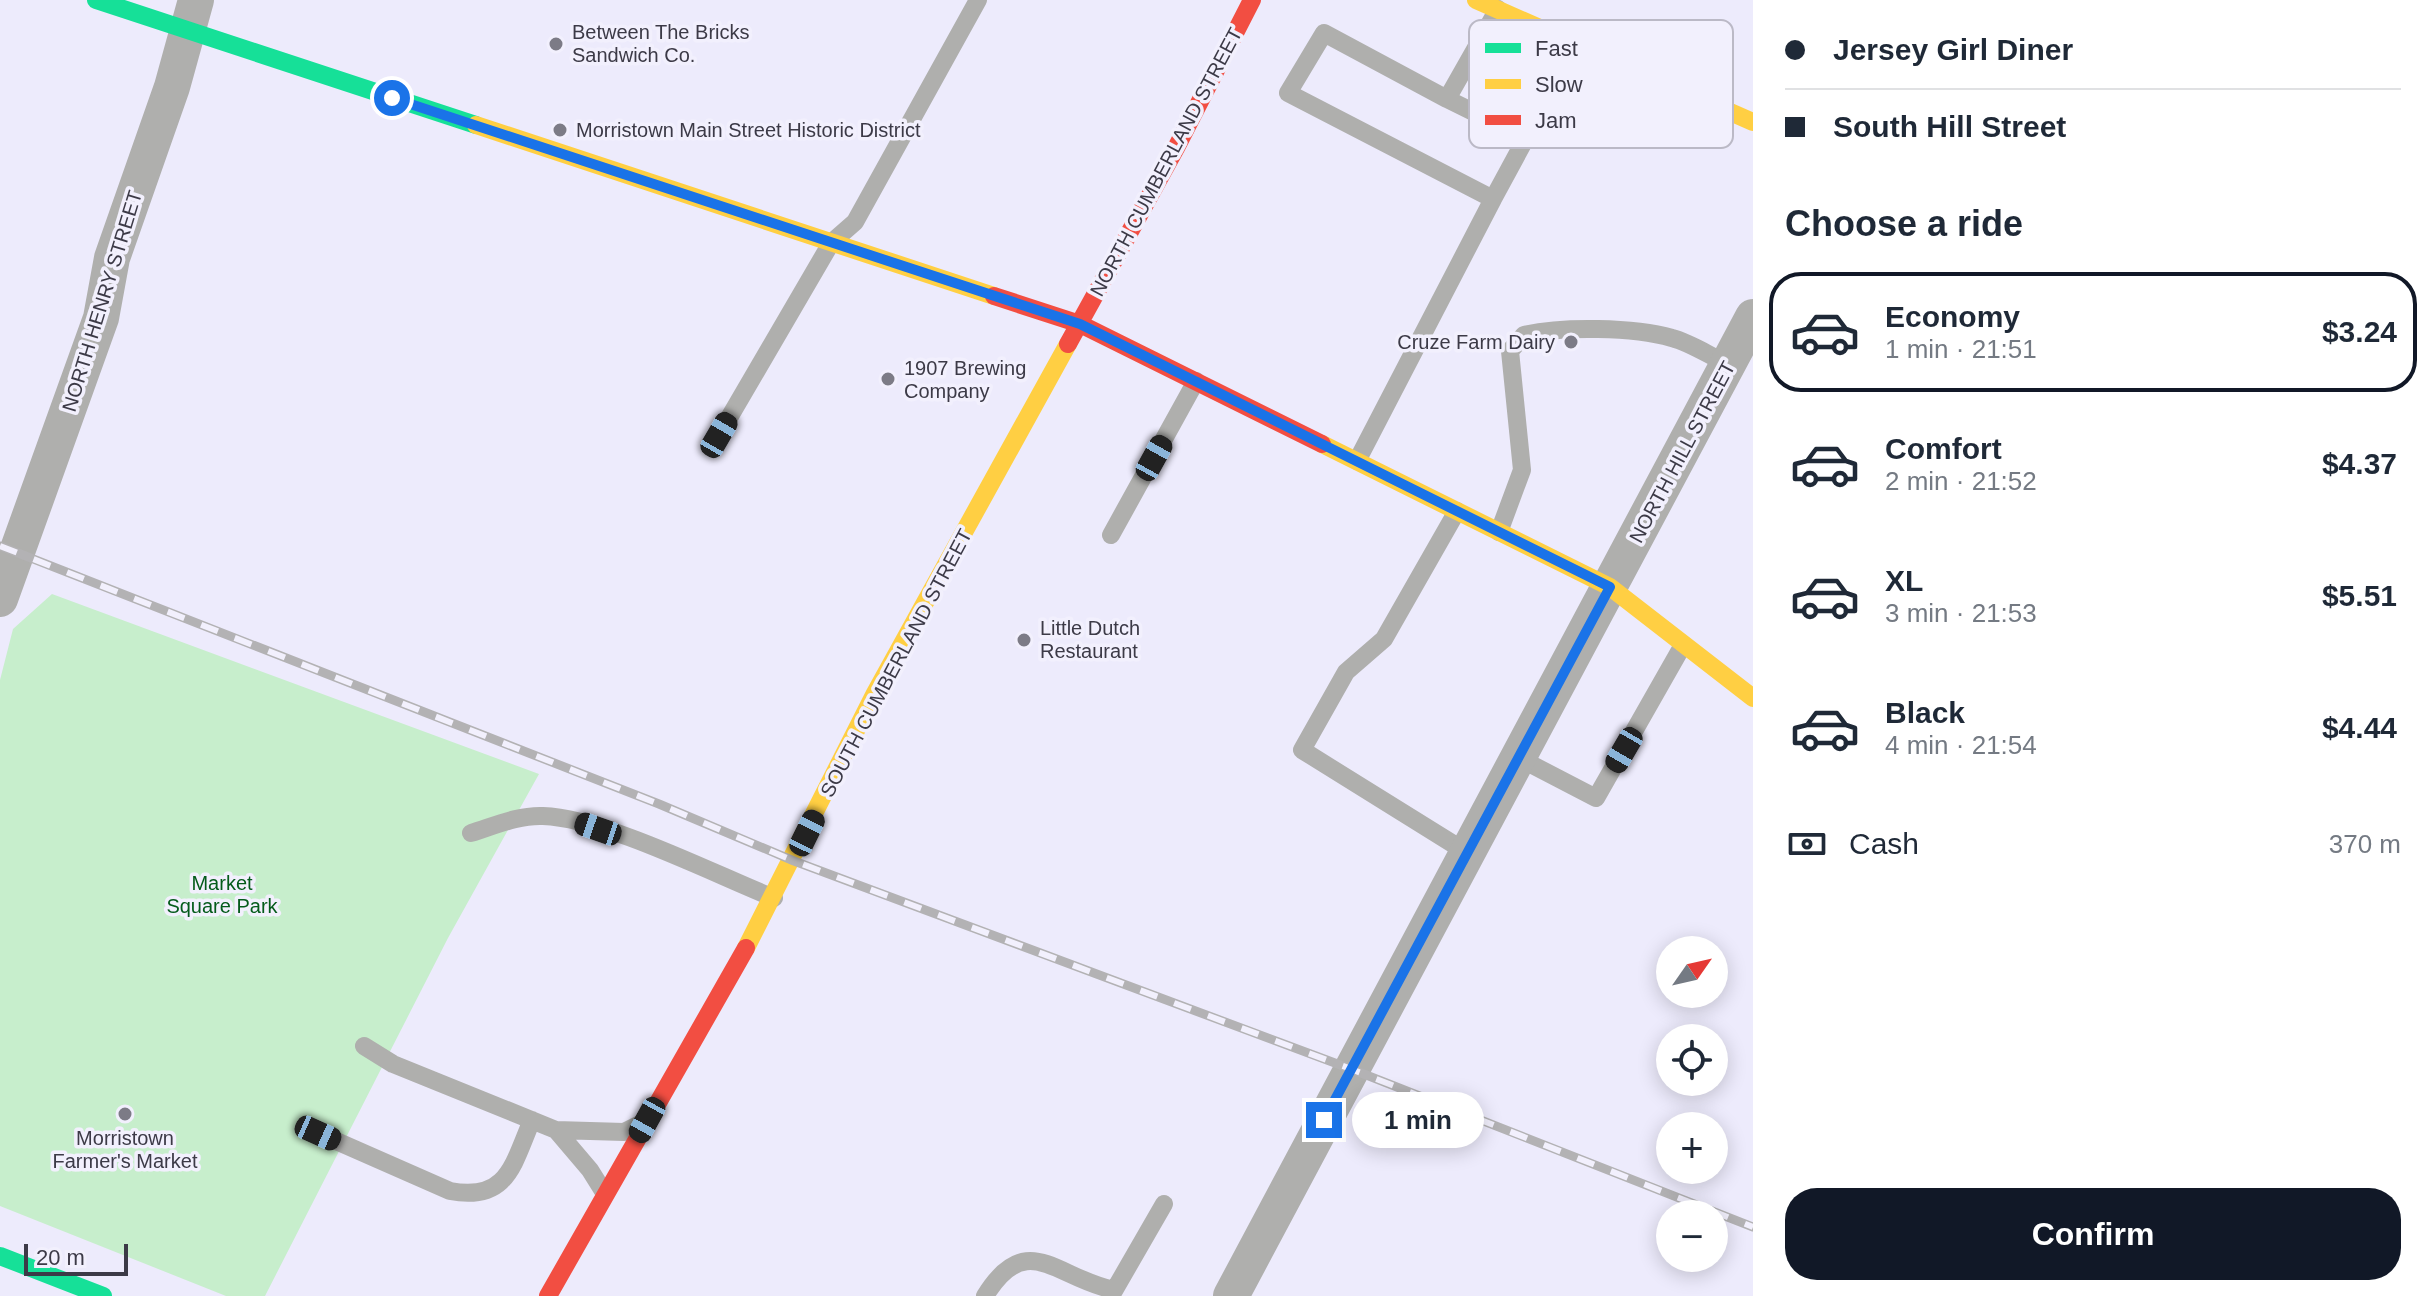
<!DOCTYPE html>
<html lang="en">
<head>
<meta charset="utf-8">
<style>
  :root { --surface:#fff; --page:#f6f6f7; --text:#1f2937; --muted:#747a83; --line:#e0e1e3; --accent:#111827 }
  body { margin:0; font-family:Arial,sans-serif; background:var(--page); color:var(--text); height:100vh; display:flex; flex-direction:column; font-size:30px; white-space:nowrap }
  * { box-sizing:border-box; margin:0 }
  p { font-size:26px; color:var(--muted) }
  .icon { flex:none; width:44px; height:44px; fill:none; stroke:currentColor; stroke-width:2; stroke-linecap:round; stroke-linejoin:round }
  .map { position:relative; flex:1; overflow:hidden }
  .sheet { display:flex; flex-direction:column; background:var(--surface); width:680px }
  .sheet>* { flex:none }
  .guide { display:grid; align-content:center; height:176px; padding:0 32px; background:var(--surface) }
  .needle { width:52px; rotate:56deg }
  .tools { position:absolute; left:1656px; top:936px; display:grid; gap:16px }
  .tools a { display:grid; place-items:center; width:72px; height:72px; border-radius:50%; background:var(--surface); box-shadow:0 4px 20px #0003; font-size:40px }
  .scale { position:absolute; left:24px; bottom:20px; width:104px; box-sizing:border-box; padding-left:8px; border:4px solid #3c3a47; border-top:0; font-size:22px; line-height:28px; white-space:nowrap; color:#3c3a47; -webkit-text-stroke:6px #f2f0fd; paint-order:stroke }
  .end { position:absolute; width:36px; height:36px; margin:-18px; border:10px solid #1a73e8; background:#fff; box-shadow:0 0 0 4px #fff }
  .from { border-radius:50% }
  .bubble { position:absolute; height:56px; border-radius:28px; background:var(--surface); box-shadow:0 4px 20px #0003; font-size:26px; font-weight:600; line-height:56px; text-align:center }
  .car { position:absolute; width:24px; height:48px; margin:-24px -12px; border-radius:10px; box-shadow:0 0 6px 2px #0007; background:linear-gradient(#222 24%,#8ab4d8 0 40%,#222 0 76%,#8ab4d8 0 86%,#222 0) }
  .guide b { display:flex; align-items:center; gap:28px; height:76px; font-size:30px }
  .guide b+b { border-top:2px solid var(--line) }
  .guide i { width:20px; height:20px; background:var(--text) }
  ul { padding:0; list-style:none }
  li { display:flex; align-items:center; gap:24px; height:120px; margin:0 16px 12px; padding:0 16px; border:4px solid transparent; border-radius:32px }
  li div { flex:1 }
  li b { display:block; font-size:30px }
  li em { font-style:normal; font-weight:600 }
  li.active { border-color:var(--accent) }
  li>.icon { width:72px; height:72px; stroke-width:1.5 }
  h2 { padding:0 32px; font-size:36px; line-height:96px }
  .pay { display:flex; align-items:center; gap:20px; height:88px; padding:0 32px; font-size:30px }
  .pay p { margin-inline-start:auto }
  .button { display:flex; gap:16px; margin-top:auto; padding:16px 32px }
  .button a { flex:1; height:92px; border-radius:32px; background:var(--accent); color:#fff; font-size:32px; font-weight:600; line-height:92px; text-align:center }
  main { display:flex; flex:1; min-height:0 }
  .map>svg:first-child { display:block }
  .built { fill:#edebfc; fill-rule:evenodd }
  .green { fill:#c7eecc }
  .lines { fill:none; stroke-linecap:round; stroke-linejoin:round }
  .lane { stroke:#afafad; stroke-width:18 }
  .street { stroke:#afafad; stroke-width:36 }
  .fast { stroke:#16e098; stroke-width:18 }
  .slow { stroke:#ffcf43; stroke-width:18 }
  .jam { stroke:#f24e42; stroke-width:18 }
  .rail-casing { stroke:#b3b2b4; stroke-width:9 }
  .rail { stroke:#f2f0fd; stroke-width:6; stroke-dasharray:18; stroke-linecap:butt }
  .route { stroke:#1a73e8; stroke-width:10 }
  .poi-dot { fill:#7c7b86; stroke:#f2f0fd; stroke-width:3 }
  .labels { text-anchor:middle; stroke-width:7; stroke-linejoin:round; paint-order:stroke }
  .poi-label { font-size:20px; fill:#3c3a47; stroke:#f2f0fd; text-anchor:start }
  .street-label { font-size:20px; fill:#3c3a47; stroke:#f2f0fd }
  .park-label { font-size:20px; fill:#045b1b; stroke:#f2f0fd }
  .key { fill:#f2f0fd; stroke:#bbb9c6; stroke-width:2 }
  .key-label { font-size:22px; fill:#3c3a47 }
</style>
</head>
<body>
<main>
<div class="map">
<svg width="1753" height="1296" viewBox="0 0 1753 1296">
  <rect width="100%" height="100%" fill="#f4f3fa"/>
  <path class="built" d="M0 0H1753V1296H0ZM1670 950H1714V994H1670ZM1670 1038H1714V1082H1670ZM1670 1126H1714V1170H1670ZM1670 1214H1714V1258H1670Z"/>
  <path class="green" d="M52 594 539 774 448 938 265 1296H226L0 1206V680L13 629Z"/>
  <g class="lines">
    <path class="lane" d="M1447 99 1526 138 1493 199 1288 93 1324 33 1447 99 1498 9
      M719 435 831 243 855 222 978 0
      M1357 461 1493 199
      M1457 511 1384 639 1346 672 1302 750 1466 852
      M1499 532 1522 470 1510 351 1524 335C1562 326 1634 327 1672 338 1691 343 1710 356 1728 364
      M1111 535 1196 381
      M1517 757 1596 798 1683 645
      M471 833C494 826 518 815 543 816 604 818 714 874 774 898
      M364 1046 393 1064 556 1130 624 1132 638 1125
      M556 1130 590 1170 605 1194
      M318 1133 450 1191C508 1202 513 1164 532 1120
      M985 1296C1027 1228 1056 1278 1114 1290
      M1111 1296 1164 1204"/>
    <path class="street" d="M0 599 101 318 112 258 172 87 196 0
      M1231 1296 1753 317"/>
    <path class="fast" d="M96 0 476 125
      M0 1256 103 1296"/>
    <path class="slow" d="M1476 0 1753 122
      M476 125 994 296
      M1322 444 1610 587 1753 698
      M746 948 875 693 1068 344"/>
    <path class="jam" d="M994 296 1080 324 1322 444
      M1068 344 1176 148 1252 0
      M548 1296 746 948"/>
    <g class="rail-casing">
      <path id="rail" d="M0 546 659 804 794 861 1351 1069 1753 1227"/>
    </g>
    <use href="#rail" class="rail"/>
  </g>
  <g class="lines">
    <path class="route" d="M392 98 1080 324 1610 587 1324 1120"/>
  </g>
  <g class="poi-dot">
    <circle cx="556" cy="44" r="8"/>
    <circle cx="560" cy="130" r="8"/>
    <circle cx="1571" cy="342" r="8"/>
    <circle cx="888" cy="379" r="8"/>
    <circle cx="1024" cy="640" r="8"/>
    <circle cx="125" cy="1114" r="8"/>
  </g>
  <g class="labels">
    <g class="poi-label">
      <text x="572" y="39">Between The Bricks<tspan x="572" dy="23">Sandwich Co.</tspan></text>
      <text x="576" y="137">Morristown Main Street Historic District</text>
      <text x="1555" y="349" text-anchor="end">Cruze Farm Dairy</text>
      <text x="904" y="375">1907 Brewing<tspan x="904" dy="23">Company</tspan></text>
      <text x="1040" y="635">Little Dutch<tspan x="1040" dy="23">Restaurant</tspan></text>
      <text x="125" y="1145" text-anchor="middle">Morristown<tspan x="125" dy="23">Farmer's Market</tspan></text>
    </g>
    <g class="street-label">
      <text transform="translate(1166 162) rotate(-62)" y="7">NORTH CUMBERLAND STREET</text>
      <text transform="translate(102 301) rotate(-73)" y="7">NORTH HENRY STREET</text>
      <text transform="translate(1682 452) rotate(-62)" y="7">NORTH HILL STREET</text>
      <text transform="translate(896 663) rotate(-62)" y="7">SOUTH CUMBERLAND STREET</text>
    </g>
    <g class="park-label">
      <text x="222" y="890">Market<tspan x="222" dy="23">Square Park</tspan></text>
    </g>
  </g>
  <rect x="1469" y="20" width="264" height="128" rx="12" class="key"/>
  <rect x="1485" y="43" width="36" height="10" fill="#16e098"/>
  <rect x="1485" y="79" width="36" height="10" fill="#ffcf43"/>
  <rect x="1485" y="115" width="36" height="10" fill="#f24e42"/>
  <g class="key-label">
    <text x="1535" y="56">Fast</text>
    <text x="1535" y="92">Slow</text>
    <text x="1535" y="128">Jam</text>
  </g>
</svg>
<div class="tools">
<a><svg class="needle" viewBox="-14 -14 28 28"><path d="M0-13l5 13h-10z" fill="#e53935"/><path d="M0 13l5-13h-10z" fill="#747a83"/></svg></a>
<a><svg class="icon" aria-label="locate" viewBox="0 0 24 24"><circle cx="12" cy="12" r="6"/><path d="M12 2v4M12 18v4M2 12h4M18 12h4"/></svg></a>
<a>+</a>
<a>−</a>
</div>
<div class="scale">20 m</div>
<i class="end from" style="left:392px;top:98px"></i>
<i class="end" style="left:1324px;top:1120px"></i>
<div class="bubble" style="left:1352px;top:1092px;width:132px">1 min</div>
<i class="car" style="left:719px;top:435px;rotate:30deg"></i>
<i class="car" style="left:1154px;top:458px;rotate:29deg"></i>
<i class="car" style="left:1624px;top:750px;rotate:210deg"></i>
<i class="car" style="left:598px;top:829px;rotate:289deg"></i>
<i class="car" style="left:807px;top:833px;rotate:26deg"></i>
<i class="car" style="left:647px;top:1120px;rotate:209deg"></i>
<i class="car" style="left:318px;top:1133px;rotate:114deg"></i>
</div>
<section class="sheet">
<div class="guide">
<b><i class="from"></i>Jersey Girl Diner</b>
<b><i></i>South Hill Street</b>
</div>
<h2>Choose a ride</h2>
<ul>
<li class="active"><svg class="icon" aria-label="car" viewBox="0 0 24 24"><path d="M5 17H2v-5l4-1 3-4h7l3 4 3 1v5h-3M9 17h6M6 11h13"/><circle cx="7" cy="17" r="2"/><circle cx="17" cy="17" r="2"/></svg><div><b>Economy</b><p>1 min · 21:51</p></div><em>$3.24</em></li>
<li><svg class="icon" aria-label="car" viewBox="0 0 24 24"><path d="M5 17H2v-5l4-1 3-4h7l3 4 3 1v5h-3M9 17h6M6 11h13"/><circle cx="7" cy="17" r="2"/><circle cx="17" cy="17" r="2"/></svg><div><b>Comfort</b><p>2 min · 21:52</p></div><em>$4.37</em></li>
<li><svg class="icon" aria-label="car" viewBox="0 0 24 24"><path d="M5 17H2v-5l4-1 3-4h7l3 4 3 1v5h-3M9 17h6M6 11h13"/><circle cx="7" cy="17" r="2"/><circle cx="17" cy="17" r="2"/></svg><div><b>XL</b><p>3 min · 21:53</p></div><em>$5.51</em></li>
<li><svg class="icon" aria-label="car" viewBox="0 0 24 24"><path d="M5 17H2v-5l4-1 3-4h7l3 4 3 1v5h-3M9 17h6M6 11h13"/><circle cx="7" cy="17" r="2"/><circle cx="17" cy="17" r="2"/></svg><div><b>Black</b><p>4 min · 21:54</p></div><em>$4.44</em></li>
</ul>
<div class="pay"><svg class="icon" aria-label="cash" viewBox="0 0 24 24"><path d="M3 7h18v10H3z"/><circle cx="12" cy="12" r="2"/></svg>Cash<p>370 m</p></div>
<div class="button"><a>Confirm</a></div>
</section>
</main>
</body>
</html>
